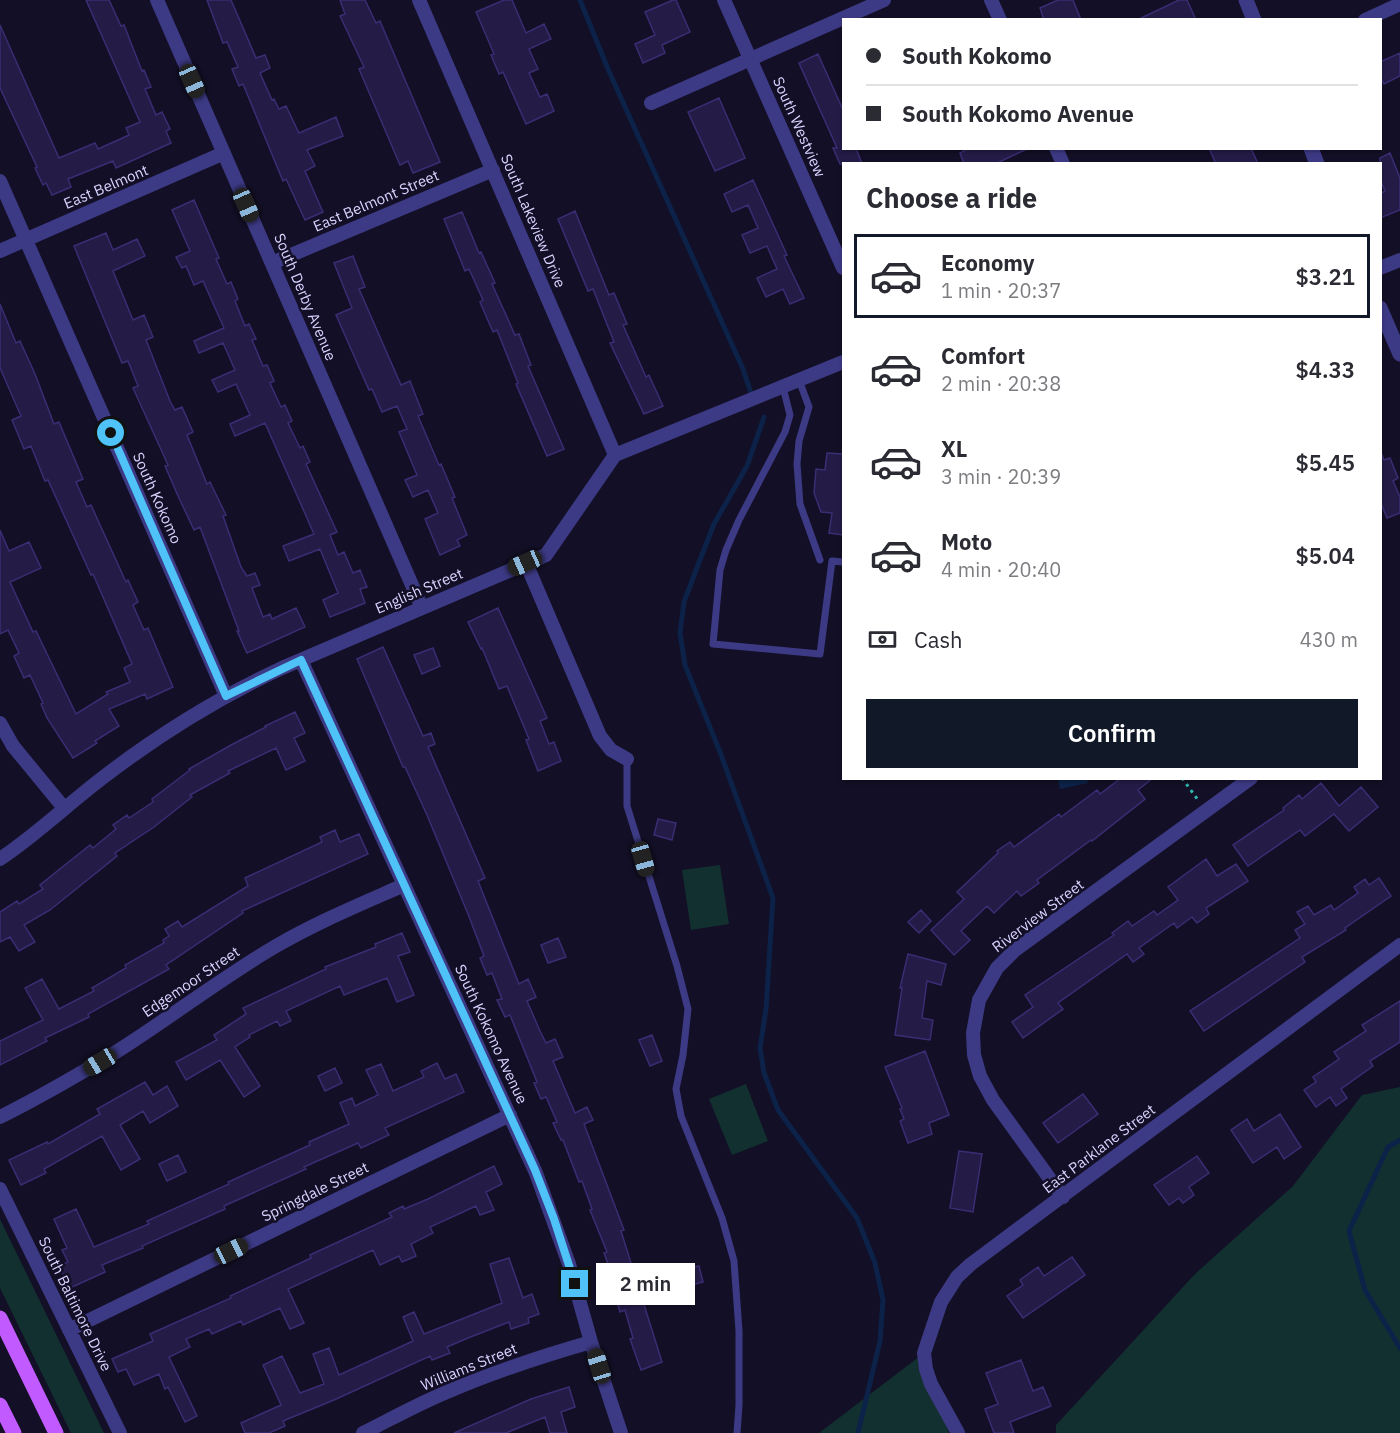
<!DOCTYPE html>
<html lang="en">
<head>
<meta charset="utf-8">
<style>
  :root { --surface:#fff; --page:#f7f7f7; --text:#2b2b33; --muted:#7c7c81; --line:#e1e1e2; --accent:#111827 }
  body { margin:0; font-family:"IBM Plex Sans",sans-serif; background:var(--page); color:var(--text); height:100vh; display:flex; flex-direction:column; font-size:22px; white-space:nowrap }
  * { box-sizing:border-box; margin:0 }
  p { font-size:20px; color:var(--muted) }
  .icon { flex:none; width:33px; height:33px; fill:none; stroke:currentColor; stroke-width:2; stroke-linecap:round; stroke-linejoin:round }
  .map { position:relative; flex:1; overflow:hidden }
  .sheet { position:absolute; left:842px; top:162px; width:540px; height:618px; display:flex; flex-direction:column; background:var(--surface); border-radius:0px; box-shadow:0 2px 4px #0004 }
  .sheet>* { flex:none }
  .guide { position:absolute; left:842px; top:18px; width:540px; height:132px; border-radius:0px; box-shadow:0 2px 4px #0004; display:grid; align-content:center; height:132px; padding:0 24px; background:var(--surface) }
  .end { position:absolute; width:27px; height:27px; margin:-14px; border:8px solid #4fc3f7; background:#111; box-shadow:0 0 0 3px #111 }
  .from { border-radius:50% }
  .bubble { position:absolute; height:42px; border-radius:0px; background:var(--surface); box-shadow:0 2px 4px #0004; font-size:20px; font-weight:600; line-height:42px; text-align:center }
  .car { position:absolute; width:18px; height:36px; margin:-18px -9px; border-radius:8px; box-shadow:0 0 4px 2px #0007; background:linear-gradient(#222 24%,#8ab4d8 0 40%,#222 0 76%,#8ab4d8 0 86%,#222 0) }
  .guide b { display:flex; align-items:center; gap:21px; height:57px; font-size:22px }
  .guide b+b { border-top:2px solid var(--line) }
  .guide i { width:15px; height:15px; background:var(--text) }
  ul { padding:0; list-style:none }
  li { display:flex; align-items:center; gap:18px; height:84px; margin:0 12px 9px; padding:0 12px; border:3px solid transparent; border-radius:0px }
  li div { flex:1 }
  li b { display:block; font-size:22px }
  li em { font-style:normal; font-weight:600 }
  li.selected { border-color:var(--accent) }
  li>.icon { width:54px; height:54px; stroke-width:1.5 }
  h2 { padding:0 24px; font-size:27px; line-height:72px }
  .pay { display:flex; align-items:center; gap:15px; height:66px; padding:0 24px; font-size:22px }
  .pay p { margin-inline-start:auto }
  .primary-button { display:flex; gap:12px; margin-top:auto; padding:12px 24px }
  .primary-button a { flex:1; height:69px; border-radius:0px; background:var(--accent); color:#fff; font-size:24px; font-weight:600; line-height:69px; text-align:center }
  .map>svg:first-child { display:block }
  .green { fill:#12302f }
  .water { fill:#0c2248 }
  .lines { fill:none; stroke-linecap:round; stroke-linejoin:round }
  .stream { stroke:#0c2248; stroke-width:5 }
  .building { fill:#241b47; stroke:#3b2d73; stroke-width:1.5 }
  .path { stroke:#2fb8b0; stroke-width:3; stroke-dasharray:3 4.5; stroke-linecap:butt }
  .service { stroke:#3d3a85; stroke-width:7 }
  .minor { stroke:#3d3a85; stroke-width:14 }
  .tertiary { stroke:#3d3a85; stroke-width:15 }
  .primary { stroke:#c25bff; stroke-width:15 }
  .route { stroke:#4fc3f7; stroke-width:8 }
  .labels { text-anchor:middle; stroke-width:5; stroke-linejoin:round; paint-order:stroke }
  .street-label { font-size:15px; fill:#d9d4ff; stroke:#130f26 }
</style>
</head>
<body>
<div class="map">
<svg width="1400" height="1433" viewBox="0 0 1400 1433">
  <rect width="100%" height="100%" fill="#130f26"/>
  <path class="green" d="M720 865 729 924 691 930 682 870Z
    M746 1084 768 1141 732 1155 709 1099Z
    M1400 1087V1433H1056V1425L1195 1274 1293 1186 1362 1095Z
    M0 1219 104 1433H71L0 1288Z
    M924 1353 931 1384 949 1433H819Z"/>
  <path class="water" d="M1058 779H1087L1088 783 1060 789Z"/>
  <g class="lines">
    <path class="stream" d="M580 0 608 69 743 369 752 396
      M764 417 747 466 714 524 698 565 684 602 680 633 685 665 720 752 773 898 766 1009 760 1048 764 1073 778 1110 857 1218 875 1263 883 1300 880 1341 858 1433
      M1400 1140 1388 1147 1349 1231 1365 1290 1400 1348"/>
  </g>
  <path class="building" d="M86 0H109L121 26 124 25 142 71 144 70 151 87 145 89 156 115 162 112 170 129 166 131 171 143 116 168 113 161 68 179 71 187 52 195 46 183 43 185 35 168 37 167 0 88V25L59 158 95 143 98 149 129 135 126 128 140 122Z
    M207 0H231L256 58 265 55 270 68 260 73 272 100 274 99 279 109 286 106 299 133 336 117 343 136 307 150 315 166 305 171 323 212 305 220 286 179 283 181 243 84 239 86 232 69 238 67 227 42 223 43Z
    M340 0H365L376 23 380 21 440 162 413 173 408 161 400 165 359 69 364 67 340 16 345 14Z
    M504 0H512L526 33 544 24 551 39 529 49 538 69 529 73 540 97 547 94 554 111 526 124 503 72 499 74 491 55 494 54 476 12Z
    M673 0H676L690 32 662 45 665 53 643 63 635 44 655 35 645 12Z
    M1058 0H1073L1081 20H1044L1040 8Z
    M1179 0H1187L1196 20H1137Z
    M1400 53V76L1384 84 1380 76V62Z
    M818 54 843 110V148H856L862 164H840L833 148H837L799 63Z
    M719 98 745 158 715 171 688 112Z
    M969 148H1029L995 164H964L960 153Z
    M1209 148H1251L1258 164H1216Z
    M1390 153 1400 178V210L1380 218V194L1385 191 1380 179V158Z
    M753 180 787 255 784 256 804 298 790 304 783 289 766 297 757 278 777 269 767 246 750 253 742 235 758 228 748 205 732 212 724 194Z
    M194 200 219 258 216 259 227 284 231 282 238 299 235 301 245 326 249 324 256 339 252 340 263 366 267 365 274 381 270 383 281 407 285 405 292 421 288 423 300 448 303 446 310 462 306 464 337 532 330 535 338 555 344 552 353 573 360 570 367 587 360 589 365 603 330 617 323 600 338 593 320 549 289 561 283 546 314 534 265 423 235 436 230 424 250 415 236 384 218 392 212 380 235 370 223 343 199 353 194 341 224 328 203 281 194 285 186 266 182 268 176 257 190 251 172 210Z
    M575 211 609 295 614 293 627 324 623 325 646 377 649 375 663 406 644 414 610 343 614 342 593 289 588 291 558 219Z
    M462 212 479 253 481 252 495 283 492 284 515 335 519 334 531 365 528 366 564 449 547 456 516 384 518 383 497 330 493 332 480 302 483 300 469 269 465 271 444 219Z
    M106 233 113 250 137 239 145 256 113 271 133 320 144 315 153 337 146 340 170 401 175 410 182 407 193 432 187 435 207 484 210 482 226 515 223 516 241 567 247 576 255 573 260 585 252 588 263 617 270 614 272 619 296 608 305 627 247 653 237 631H239L200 527 194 530 178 496 165 466 168 465 133 388 138 386 128 361 122 363 74 246Z
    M353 256 365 287 359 289 401 385 410 381 423 414 418 416 439 465 441 464 455 497 452 498 467 535 457 540 460 546 440 555 425 519 438 513 428 490 413 497 405 480 417 475 399 432 407 429 397 406 382 412 372 389 369 390 336 315 352 308 334 263Z
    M0 304 16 343 20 341 35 374 54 424 59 422 83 479 76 482 87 507 91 505 126 582 128 580 138 602 133 605 144 630 148 628 173 687 147 699 145 694 109 709 119 726 95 741 97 743 73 758 47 718 41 704 43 703 30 675 24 678 14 656 19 653 8 630 0 634V530L9 551 29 542 41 568 10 582 33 632 36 631 76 714 108 694 106 692 130 682 124 668 132 664 93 574 91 575 48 480 45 481 31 446 24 449 12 420 21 416 0 368Z
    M1380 450 1384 460 1390 458 1398 478 1393 481 1400 497V513L1387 518 1380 501Z
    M827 453 843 454V535L829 533 832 513 821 512 814 493 816 469 825 470Z
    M498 608 547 718 540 721 549 744 554 742 561 761 538 771 526 740 529 739 507 686 499 689 482 648 481 649 468 622Z
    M383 647 423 736 431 733 435 744 428 747 485 878 478 881 519 984 528 979 536 997 527 1001 540 1031 546 1043 555 1039 563 1057 553 1061 575 1113 587 1107 593 1120 584 1124 624 1230 621 1231 662 1362 641 1370 630 1339 633 1338 625 1310 620 1312 615 1296 619 1295 604 1253 607 1252 590 1210 592 1209 582 1181 579 1182 563 1140H561L553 1123 557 1122 546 1097 541 1099 534 1083 537 1082 510 1015 505 1017 497 1000 502 999 492 973 487 975 480 958 484 956 468 914 427 815 405 767H403L357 659Z
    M433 648 440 666 422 674 414 655Z
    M295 712 305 733 294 738 305 761 286 770 276 748 228 771 230 773 190 795 192 797 154 827 115 853 117 856 50 910 24 925 35 942 19 951 10 937 0 942V912L17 901 19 904 43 889 40 885 90 845 93 848 116 829 113 825 127 815 129 818 153 802 152 799 190 770 189 769 231 745 266 727 265 726Z
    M1121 778H1153L1138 790 1145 799 1092 841 1091 840 1037 880 1039 883 1021 896 1017 891 994 913 987 906 961 931 970 940 954 955 931 930 964 899 957 892 998 853 997 851 1010 842 1014 847 1059 814 1061 817 1097 790 1100 794Z
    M1321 783 1339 806 1361 787 1378 807 1349 831 1334 814 1305 836 1300 830 1248 866 1233 845 1284 810 1283 808 1299 795 1302 799Z
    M658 819 676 823 672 840 654 835Z
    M335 830 340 842 359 834 368 854 242 911 243 913 166 965 169 969 88 1014 89 1017 45 1038 47 1041 0 1065V1041L43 1020 25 988 42 979 59 1009 94 991 92 988 126 968 125 965 164 943 163 940 169 936 165 929 178 921 182 927 248 886 245 878 322 842 320 837Z
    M1206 859 1217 876 1236 864 1248 881 1206 908 1209 914 1197 923 1192 917 1177 928 1174 923 1139 948 1144 954 1133 962 1127 954 1058 1003 1063 1009 1023 1038 1012 1022 1033 1007 1025 995 1114 935 1112 933 1128 921 1132 926 1154 911 1157 915 1178 900 1168 887Z
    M1379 878 1391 896 1345 928 1346 930 1302 957 1305 962 1204 1031 1190 1011 1300 938 1295 930 1305 924 1297 912 1308 906 1314 915 1331 905 1334 910 1358 893 1354 887 1365 879 1369 885Z
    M921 910 931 921 919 933 908 922Z
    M402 933 410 952 398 956 414 995 397 1002 387 978 344 995 340 986 286 1011 291 1021 280 1026 277 1021 249 1035 250 1037 235 1047 260 1086 244 1097 220 1060 186 1080 176 1062 217 1040 214 1035 246 1014 243 1008 326 969 325 967 376 947 375 944Z
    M558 938 566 957 548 963 541 945Z
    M908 954 946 964 941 985 927 981 922 1018 933 1020 930 1040 895 1035 902 988H900Z
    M1400 1001V1042L1370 1061 1373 1066 1341 1089 1347 1098 1336 1106 1330 1097 1316 1107 1304 1090 1316 1082 1313 1077 1339 1059 1334 1052 1366 1031 1362 1025Z
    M652 1035 662 1061 650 1066 639 1040Z
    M925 1051 949 1115 929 1123 932 1134 908 1143 900 1121 904 1119 900 1109 902 1108 885 1067Z
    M437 1063 445 1079 456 1074 464 1092 385 1128 389 1135 361 1148 358 1143 304 1167 306 1169 224 1206 225 1209 142 1246 143 1248 102 1265 105 1272 70 1288 59 1266 68 1262 62 1250 67 1248 54 1219 76 1209 94 1247 149 1224 147 1221 229 1184 228 1182 310 1145 309 1142 349 1124 340 1103 352 1098 355 1106 378 1095 366 1070 381 1064 393 1091 424 1077 421 1071Z
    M335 1068 342 1083 325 1091 318 1076Z
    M145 1082 153 1095 167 1086 178 1106 150 1123 143 1111 120 1125 140 1159 121 1170 102 1136 44 1169 46 1173 21 1185 9 1160 47 1142 48 1144 100 1114 97 1109Z
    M1083 1094 1098 1114 1058 1143 1043 1123Z
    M1280 1114 1301 1147 1284 1159 1277 1147 1253 1163 1231 1130 1247 1119 1254 1131Z
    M959 1151 982 1154 973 1212 950 1208Z
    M178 1155 186 1172 167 1181 159 1164Z
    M1197 1156 1209 1173 1189 1187 1194 1195 1183 1203 1179 1198 1169 1205 1154 1185Z
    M494 1166 502 1184 486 1192 494 1210 480 1215 476 1206 430 1227 433 1233 411 1244 416 1256 402 1262 399 1256 380 1265 373 1250 288 1289 304 1323 290 1329 280 1308 243 1325 241 1321 212 1334 209 1329 186 1339 190 1347 169 1357 197 1416 185 1422 168 1387 165 1389 159 1374 134 1385 126 1369 118 1372 112 1359 153 1341 150 1334 231 1298 230 1296 311 1258 310 1255 392 1217 389 1213 403 1206 404 1209 428 1199Z
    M1072 1257 1085 1275 1023 1318 1007 1296 1023 1285 1020 1280 1038 1267 1044 1276Z
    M509 1258 523 1298 532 1294 539 1314 528 1318 529 1323 511 1329 509 1322 468 1338 447 1347 450 1353 432 1360 430 1356 334 1400 283 1421 285 1426 269 1433H245L241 1423 281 1405 263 1365 282 1356 300 1393 324 1384 313 1354 329 1348 339 1375 413 1341 403 1317 414 1312 424 1334 502 1303 490 1264Z
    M699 1266 703 1282 680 1288 676 1272Z
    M1021 1360 1033 1391 1043 1387 1051 1406 1010 1422 1014 1433H994L985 1409 998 1404 986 1373Z
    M569 1387 575 1407 561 1412 567 1433H550L545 1417 506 1433H454L531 1399Z"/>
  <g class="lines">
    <path class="path" d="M1182 778 1198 800"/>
    <path class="service" d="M799 380 809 407 799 441 797 464 800 504 820 560
      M783 387 790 415 785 432 739 520 726 550 720 570 713 644 820 654 832 561 843 562
      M627 759V806L677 966 688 1009 683 1055 676 1089 681 1116 722 1218 734 1261 739 1331V1405L737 1433"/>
    <path class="minor" d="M157 0 422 608
      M419 0 615 455
      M724 0 843 268
      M991 0 1000 20
      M1365 20 1400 4
      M651 103 884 0
      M1056 148 1063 164
      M0 181 226 696
      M0 251 224 153
      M272 263 493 170
      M1380 268 1400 260
      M526 563 600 736 611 750 627 759
      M301 660 536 1173 569 1264 591 1342 621 1433
      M0 723 13 746 64 808
      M0 859C36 835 67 805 101 779 158 735 218 698 282 668L546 555 615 455 843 362
      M0 1117C40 1097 78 1075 116 1052 170 1018 221 978 276 946 317 922 361 904 404 885
      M0 1189 120 1433
      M1063 1197 993 1100 980 1076 974 1055 973 1033 979 1000 997 968 1015 950 1251 778
      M69 1330 510 1115
      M363 1433C391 1419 418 1404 447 1392 494 1372 542 1356 591 1342
      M958 1433 931 1384 926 1369 924 1353 941 1302 957 1277 971 1264 1400 945"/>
    <path class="tertiary" d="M1246 0 1254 20
      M1311 148 1317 164
      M1380 308 1400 354"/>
    <path class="primary" d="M0 1318 56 1433
      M0 1405 14 1433"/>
  </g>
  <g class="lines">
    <path class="route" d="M111 433 226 696 301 660 535 1170 554 1219 575 1284"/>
  </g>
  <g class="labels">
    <g class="street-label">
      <text transform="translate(799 127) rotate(66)" y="5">South Westview</text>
      <text transform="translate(106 187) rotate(-23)" y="5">East Belmont</text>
      <text transform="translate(376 201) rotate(-23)" y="5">East Belmont Street</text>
      <text transform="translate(533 221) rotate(67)" y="5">South Lakeview Drive</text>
      <text transform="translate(305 297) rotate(67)" y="5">South Derby Avenue</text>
      <text transform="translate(157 498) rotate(66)" y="5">South Kokomo</text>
      <text transform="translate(419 591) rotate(-23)" y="5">English Street</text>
      <text transform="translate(1038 916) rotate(-37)" y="5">Riverview Street</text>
      <text transform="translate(191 982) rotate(-34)" y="5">Edgemoor Street</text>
      <text transform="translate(491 1034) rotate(65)" y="5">South Kokomo Avenue</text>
      <text transform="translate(1099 1149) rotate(-37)" y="5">East Parklane Street</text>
      <text transform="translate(315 1192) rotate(-26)" y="5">Springdale Street</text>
      <text transform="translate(75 1304) rotate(64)" y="5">South Baltimore Drive</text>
      <text transform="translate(469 1367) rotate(-22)" y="5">Williams Street</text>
    </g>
  </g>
</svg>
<i class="end from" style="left:111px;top:433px"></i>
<i class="end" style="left:575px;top:1284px"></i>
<div class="bubble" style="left:596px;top:1263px;width:99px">2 min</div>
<i class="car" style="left:192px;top:81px;rotate:156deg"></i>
<i class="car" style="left:246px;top:205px;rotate:156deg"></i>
<i class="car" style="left:525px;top:563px;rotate:246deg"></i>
<i class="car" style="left:643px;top:859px;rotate:164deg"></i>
<i class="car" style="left:100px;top:1062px;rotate:239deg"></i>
<i class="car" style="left:231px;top:1251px;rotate:64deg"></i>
<i class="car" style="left:599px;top:1366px;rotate:343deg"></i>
<div class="guide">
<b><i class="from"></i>South Kokomo</b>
<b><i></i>South Kokomo Avenue</b>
</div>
<section class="sheet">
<h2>Choose a ride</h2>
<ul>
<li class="selected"><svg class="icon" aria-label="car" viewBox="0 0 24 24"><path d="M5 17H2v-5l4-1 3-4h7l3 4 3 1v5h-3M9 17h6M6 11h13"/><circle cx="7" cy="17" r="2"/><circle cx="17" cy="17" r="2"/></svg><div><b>Economy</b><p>1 min · 20:37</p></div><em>$3.21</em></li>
<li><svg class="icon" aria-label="car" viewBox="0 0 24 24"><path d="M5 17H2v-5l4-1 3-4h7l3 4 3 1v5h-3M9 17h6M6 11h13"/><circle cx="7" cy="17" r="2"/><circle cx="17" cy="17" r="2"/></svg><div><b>Comfort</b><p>2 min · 20:38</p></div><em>$4.33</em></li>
<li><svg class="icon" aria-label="car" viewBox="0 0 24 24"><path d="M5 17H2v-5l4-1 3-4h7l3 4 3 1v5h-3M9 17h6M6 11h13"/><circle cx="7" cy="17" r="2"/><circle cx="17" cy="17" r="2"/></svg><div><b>XL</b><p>3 min · 20:39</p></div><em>$5.45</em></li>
<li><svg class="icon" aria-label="car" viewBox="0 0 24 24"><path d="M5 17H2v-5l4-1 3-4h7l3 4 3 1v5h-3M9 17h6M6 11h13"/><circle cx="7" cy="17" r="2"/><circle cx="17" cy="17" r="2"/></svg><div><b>Moto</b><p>4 min · 20:40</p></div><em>$5.04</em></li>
</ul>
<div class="pay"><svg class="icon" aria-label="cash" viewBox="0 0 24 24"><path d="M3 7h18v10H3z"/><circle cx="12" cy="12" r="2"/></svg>Cash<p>430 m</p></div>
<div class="primary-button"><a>Confirm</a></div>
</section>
</div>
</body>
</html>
